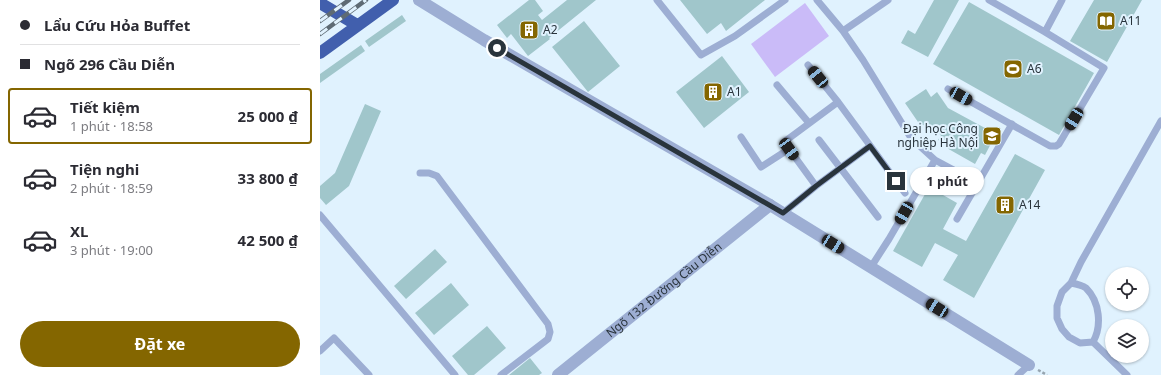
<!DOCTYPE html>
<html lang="vi">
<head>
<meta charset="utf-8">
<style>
  :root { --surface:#fff; --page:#f7f7f7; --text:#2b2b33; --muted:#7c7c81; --line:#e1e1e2; --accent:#846600 }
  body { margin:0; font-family:"Noto Sans",sans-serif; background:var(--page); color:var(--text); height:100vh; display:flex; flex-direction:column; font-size:15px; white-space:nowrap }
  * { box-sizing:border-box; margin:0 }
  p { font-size:13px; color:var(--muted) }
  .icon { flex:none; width:22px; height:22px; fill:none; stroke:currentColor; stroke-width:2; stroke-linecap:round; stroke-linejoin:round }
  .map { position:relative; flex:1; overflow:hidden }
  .sheet { display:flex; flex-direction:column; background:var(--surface); width:320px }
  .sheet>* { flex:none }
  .hud { display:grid; align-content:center; height:88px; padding:0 20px; background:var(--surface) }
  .controls { position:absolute; left:785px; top:267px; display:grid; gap:8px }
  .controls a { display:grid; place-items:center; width:44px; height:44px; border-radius:50%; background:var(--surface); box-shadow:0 1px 3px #0004; font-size:20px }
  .end { position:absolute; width:18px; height:18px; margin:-9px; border:5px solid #29343c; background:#fff; box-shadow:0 0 0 2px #fff }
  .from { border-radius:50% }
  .bubble { position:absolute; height:28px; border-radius:14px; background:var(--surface); box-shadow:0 1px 3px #0004; font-size:13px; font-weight:700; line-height:28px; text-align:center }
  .car { position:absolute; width:12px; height:24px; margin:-12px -6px; border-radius:5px; box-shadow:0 0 3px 1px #0007; background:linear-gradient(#222 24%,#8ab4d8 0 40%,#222 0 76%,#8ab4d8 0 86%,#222 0) }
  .hud b { display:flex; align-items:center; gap:14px; height:38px; font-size:15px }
  .hud b+b { border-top:1px solid var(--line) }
  .hud i { width:10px; height:10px; background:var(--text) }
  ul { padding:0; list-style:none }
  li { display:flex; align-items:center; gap:12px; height:56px; margin:0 8px 6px; padding:0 12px; border:2px solid transparent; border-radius:4px }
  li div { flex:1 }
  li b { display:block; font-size:15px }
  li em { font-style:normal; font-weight:700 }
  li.current { border-color:var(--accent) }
  li>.icon { width:36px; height:36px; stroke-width:1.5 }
  .cta { display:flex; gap:8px; margin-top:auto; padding:8px 20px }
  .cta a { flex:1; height:46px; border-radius:24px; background:var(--accent); color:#fff; font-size:16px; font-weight:700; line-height:46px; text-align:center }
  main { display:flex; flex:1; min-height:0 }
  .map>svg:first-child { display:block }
  .green { fill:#cabbf8 }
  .building { fill:#a0c6cb }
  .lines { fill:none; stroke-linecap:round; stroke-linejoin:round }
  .path { stroke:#96a5b0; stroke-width:2.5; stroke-dasharray:3 2; stroke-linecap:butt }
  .lane { stroke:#9daed3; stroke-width:7 }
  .street { stroke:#9daed3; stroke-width:12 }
  .highway { stroke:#415fad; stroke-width:12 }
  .rail-casing { stroke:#5e6b74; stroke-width:4.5 }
  .rail { stroke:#e0f2fe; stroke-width:3; stroke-dasharray:9; stroke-linecap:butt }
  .route { stroke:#29343c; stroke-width:5 }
  .labels { text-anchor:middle; stroke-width:4; stroke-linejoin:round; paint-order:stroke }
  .poi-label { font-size:12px; fill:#29343c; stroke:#e0f2fe; text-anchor:start }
  .street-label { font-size:12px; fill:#29343c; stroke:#e0f2fe }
</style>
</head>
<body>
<main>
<section class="sheet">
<div class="hud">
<b><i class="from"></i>Lẩu Cứu Hỏa Buffet</b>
<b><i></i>Ngõ 296 Cầu Diễn</b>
</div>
<ul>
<li class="current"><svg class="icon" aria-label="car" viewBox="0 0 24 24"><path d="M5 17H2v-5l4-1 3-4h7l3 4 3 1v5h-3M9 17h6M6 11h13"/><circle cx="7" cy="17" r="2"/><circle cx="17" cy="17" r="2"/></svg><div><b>Tiết kiệm</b><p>1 phút · 18:58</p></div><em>25 000 ₫</em></li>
<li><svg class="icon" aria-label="car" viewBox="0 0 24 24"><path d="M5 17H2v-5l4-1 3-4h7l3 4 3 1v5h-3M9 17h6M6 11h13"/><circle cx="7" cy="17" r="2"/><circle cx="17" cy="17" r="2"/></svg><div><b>Tiện nghi</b><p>2 phút · 18:59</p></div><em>33 800 ₫</em></li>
<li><svg class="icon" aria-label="car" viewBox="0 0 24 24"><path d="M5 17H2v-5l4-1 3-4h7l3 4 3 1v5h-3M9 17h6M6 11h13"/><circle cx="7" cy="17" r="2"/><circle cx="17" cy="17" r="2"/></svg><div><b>XL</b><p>3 phút · 19:00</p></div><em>42 500 ₫</em></li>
</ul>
<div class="cta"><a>Đặt xe</a></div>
</section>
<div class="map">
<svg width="841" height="375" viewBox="0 0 841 375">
  <rect width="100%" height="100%" fill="#e0f2fe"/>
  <path class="green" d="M485 3 509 36 455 77 431 44Z"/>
  <path class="building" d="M209 0H215L223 11 218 15 222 20 247 0H276L229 38 230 39 208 56 191 34 187 38 177 25Z
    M360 0H445L406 31 401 23 387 34Z
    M614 0H639L608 57 581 43 588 30 595 34Z
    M774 0H822L787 62 750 41Z
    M649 2 774 73 739 135 613 64Z
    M82 15 86 21 49 47 45 41Z
    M264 21 300 66 268 92 232 47Z
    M41 45 45 51 0 83V74Z
    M402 56 429 92 384 128 356 92Z
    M606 89 611 97 617 92 628 108 676 134 665 155 661 153 655 164 625 147 627 144 618 140 621 135 598 122 585 103Z
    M45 104 61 111 29 186 6 205 0 198V186L15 173Z
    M695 154 725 170 654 298 623 280 638 255 615 243 602 267 573 251 609 187 637 203 623 229 646 241Z
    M115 249 127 262 86 299 74 286Z
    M131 283 149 305 114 335 95 313Z
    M167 326 186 348 154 375H148L132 356Z
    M210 358 222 373 219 375H189Z"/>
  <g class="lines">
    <path class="path" d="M718 370 727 375"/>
    <path class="lane" d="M337 0 381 55 415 36 465 0
      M497 0 523 31 543 60 591 138 615 160 658 183
      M523 31 568 0
      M725 32 742 0
      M488 65 518 102
      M457 85 489 123
      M628 89 730 146H736L739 144 784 68 725 32 669 0
      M421 137 441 167 469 149
      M499 140 558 217
      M100 173H109L117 176 228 324 230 332 228 339 181 375
      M496 186 464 142 518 102 585 193
      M463 213 496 186 550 146
      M0 215 135 375
      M637 219 692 124
      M551 267 569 239 615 160
      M751 283 761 262 841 121
      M773 342C782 326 780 302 766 288 762 285 757 284 751 283L742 292 737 306V318L742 329 749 337 760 343 773 342 807 375
      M0 351 14 338 49 375
      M698 375 709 365"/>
    <g class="street">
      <path d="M99 0 164 40 450 205 709 365"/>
      <path id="s1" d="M238 375 450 205"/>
    </g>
    <path class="highway" d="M0 3 37 25
      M0 53 73 0"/>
    <g class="rail-casing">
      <path id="rail" d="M0 21 29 0
        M0 34 46 0"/>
    </g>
    <use href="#rail" class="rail"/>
  </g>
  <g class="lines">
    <path class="route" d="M177 48 463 213 496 186 550 146 576 181"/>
  </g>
  <defs>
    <g id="library-square" transform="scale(1)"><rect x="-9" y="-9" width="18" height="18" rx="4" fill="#846600" stroke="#e0f2fe"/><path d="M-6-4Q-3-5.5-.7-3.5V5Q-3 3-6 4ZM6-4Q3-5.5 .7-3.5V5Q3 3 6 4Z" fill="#fff"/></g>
    <g id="building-square" transform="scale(1)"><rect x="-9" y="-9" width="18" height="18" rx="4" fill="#846600" stroke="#e0f2fe"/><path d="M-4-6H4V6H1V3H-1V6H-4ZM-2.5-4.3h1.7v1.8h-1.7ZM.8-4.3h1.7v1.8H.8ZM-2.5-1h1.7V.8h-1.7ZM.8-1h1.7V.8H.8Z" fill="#fff"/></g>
    <g id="stadium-square" transform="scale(1)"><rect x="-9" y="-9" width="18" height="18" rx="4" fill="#846600" stroke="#e0f2fe"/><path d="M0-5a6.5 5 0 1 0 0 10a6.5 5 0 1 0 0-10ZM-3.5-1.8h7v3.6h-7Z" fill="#fff"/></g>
    <g id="university-square" transform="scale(1)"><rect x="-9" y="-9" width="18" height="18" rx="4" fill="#846600" stroke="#e0f2fe"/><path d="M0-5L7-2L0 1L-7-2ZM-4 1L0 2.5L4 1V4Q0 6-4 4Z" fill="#fff"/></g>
  </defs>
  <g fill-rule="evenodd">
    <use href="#library-square" x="786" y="21"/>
    <use href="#building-square" x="209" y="30"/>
    <use href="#stadium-square" x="693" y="69"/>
    <use href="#building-square" x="393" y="92"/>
    <use href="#university-square" x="672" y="136"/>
    <use href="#building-square" x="685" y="205"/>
  </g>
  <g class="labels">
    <g class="poi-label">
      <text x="800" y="25">A11</text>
      <text x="223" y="34">A2</text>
      <text x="707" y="73">A6</text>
      <text x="407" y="96">A1</text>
      <text x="658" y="133" text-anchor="end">Đại học Công<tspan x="658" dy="14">nghiệp Hà Nội</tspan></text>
      <text x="699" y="209">A14</text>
    </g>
    <g class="street-label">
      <text dy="4" stroke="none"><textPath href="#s1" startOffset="136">Ngõ 132 Đường Cầu Diễn</textPath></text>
    </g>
  </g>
</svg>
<div class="controls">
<a><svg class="icon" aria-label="locate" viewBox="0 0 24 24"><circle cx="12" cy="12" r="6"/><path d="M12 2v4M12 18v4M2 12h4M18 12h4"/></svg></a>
<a><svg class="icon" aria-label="layers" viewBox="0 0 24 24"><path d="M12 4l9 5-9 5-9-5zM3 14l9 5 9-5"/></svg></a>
</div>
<i class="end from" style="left:177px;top:48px"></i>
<i class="end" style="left:576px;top:181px"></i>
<div class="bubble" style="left:590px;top:167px;width:74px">1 phút</div>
<i class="car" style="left:498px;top:77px;rotate:321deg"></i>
<i class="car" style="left:641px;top:96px;rotate:119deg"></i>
<i class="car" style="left:754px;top:119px;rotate:211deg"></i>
<i class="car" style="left:469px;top:149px;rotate:144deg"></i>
<i class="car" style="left:584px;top:213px;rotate:210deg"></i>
<i class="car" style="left:513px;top:244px;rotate:122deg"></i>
<i class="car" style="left:617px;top:308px;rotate:302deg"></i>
</div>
</main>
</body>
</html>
